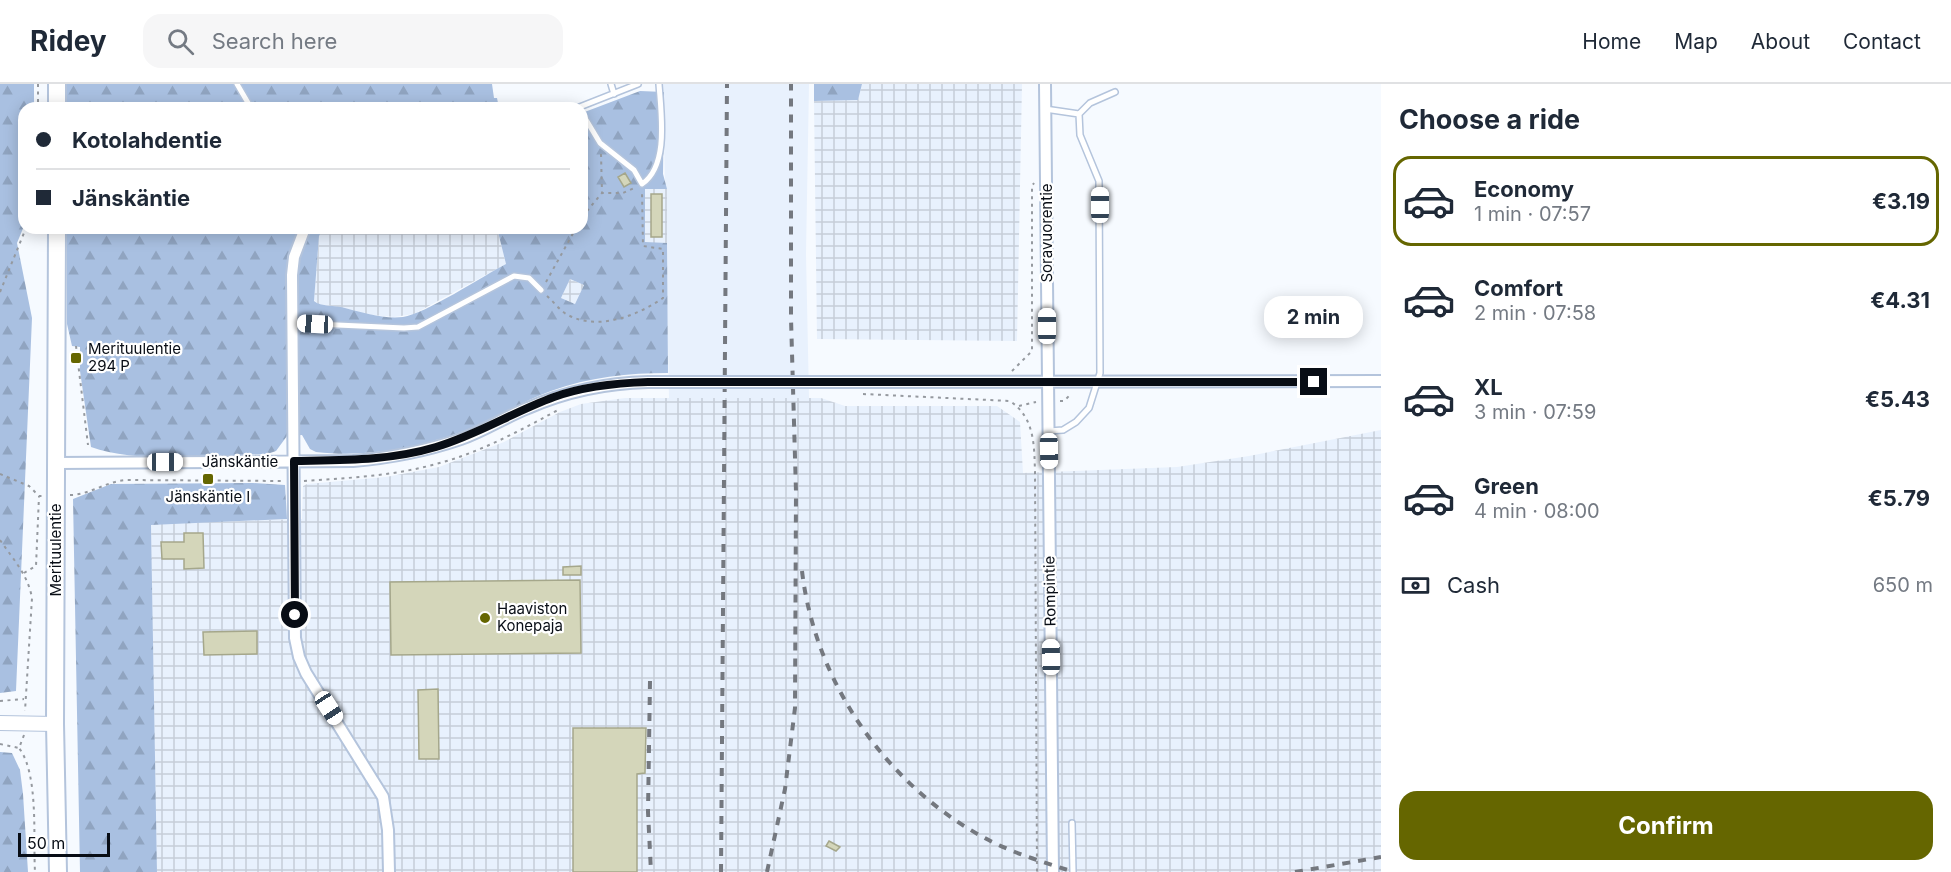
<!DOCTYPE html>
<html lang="en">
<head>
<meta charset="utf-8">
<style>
  :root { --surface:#fff; --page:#f6f6f7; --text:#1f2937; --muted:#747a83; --line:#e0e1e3; --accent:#656600 }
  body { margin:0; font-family:Inter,sans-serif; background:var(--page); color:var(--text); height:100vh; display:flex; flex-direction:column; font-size:22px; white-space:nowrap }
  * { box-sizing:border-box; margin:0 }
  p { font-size:20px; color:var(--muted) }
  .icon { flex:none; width:33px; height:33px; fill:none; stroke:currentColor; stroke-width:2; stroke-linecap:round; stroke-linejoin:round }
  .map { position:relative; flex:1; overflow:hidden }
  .panel { display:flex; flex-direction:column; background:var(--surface); width:570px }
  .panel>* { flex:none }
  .banner { position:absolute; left:18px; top:18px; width:570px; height:132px; border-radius:18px; box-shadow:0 3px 15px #0003; display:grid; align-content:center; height:132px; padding:0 18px; background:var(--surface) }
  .scale { position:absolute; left:18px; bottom:15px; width:92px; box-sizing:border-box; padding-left:6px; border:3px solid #080d15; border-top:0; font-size:16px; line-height:21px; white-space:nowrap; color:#080d15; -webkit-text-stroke:4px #fff; paint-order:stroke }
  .end { position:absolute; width:27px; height:27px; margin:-14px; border:8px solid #080d15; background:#fff; box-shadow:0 0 0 3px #fff }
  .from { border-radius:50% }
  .bubble { position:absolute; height:42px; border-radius:18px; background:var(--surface); box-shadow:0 3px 15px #0003; font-size:20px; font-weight:700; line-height:42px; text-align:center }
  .car { position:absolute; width:18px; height:36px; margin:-18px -9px; border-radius:8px; box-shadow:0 0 4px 2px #0007; background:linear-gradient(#fff 24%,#345 0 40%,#fff 0 76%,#345 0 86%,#fff 0) }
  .banner b { display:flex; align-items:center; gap:21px; height:57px; font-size:22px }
  .banner b+b { border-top:2px solid var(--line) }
  .banner i { width:15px; height:15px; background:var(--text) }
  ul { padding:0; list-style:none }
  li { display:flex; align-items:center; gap:18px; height:90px; margin:0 12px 9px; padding:0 6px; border:3px solid transparent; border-radius:18px }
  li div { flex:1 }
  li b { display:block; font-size:22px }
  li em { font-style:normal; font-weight:700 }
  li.active { border-color:var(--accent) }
  li>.icon { width:54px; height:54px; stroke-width:1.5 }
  h2 { padding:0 18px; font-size:27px; line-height:72px }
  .pay { display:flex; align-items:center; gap:15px; height:66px; padding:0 18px; font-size:22px }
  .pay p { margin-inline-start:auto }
  .primary-button { display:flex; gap:12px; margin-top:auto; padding:12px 18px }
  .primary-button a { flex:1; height:69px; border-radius:18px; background:var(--accent); color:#fff; font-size:24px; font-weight:700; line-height:69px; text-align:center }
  header { display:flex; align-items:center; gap:36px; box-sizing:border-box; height:84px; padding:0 30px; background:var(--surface); border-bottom:2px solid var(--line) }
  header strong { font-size:28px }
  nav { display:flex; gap:33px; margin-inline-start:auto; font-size:21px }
  .search { width:420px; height:54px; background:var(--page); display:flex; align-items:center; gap:15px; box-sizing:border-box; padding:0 21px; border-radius:18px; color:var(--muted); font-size:22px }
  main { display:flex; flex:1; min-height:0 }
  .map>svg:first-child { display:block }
  .built { fill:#e8f1fd }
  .industrial { fill:url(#industrial-grid) }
  .forest { fill:url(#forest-firs); fill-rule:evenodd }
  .building { fill:#d4d6ba; stroke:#a5a78b; stroke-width:1.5 }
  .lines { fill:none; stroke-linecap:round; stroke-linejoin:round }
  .service-casing { stroke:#b4c4dc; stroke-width:8 }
  .minor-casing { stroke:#b4c4dc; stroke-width:14 }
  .tertiary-casing { stroke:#b4c4dc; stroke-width:16 }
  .primary-casing { stroke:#b4c4dc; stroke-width:20 }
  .path { stroke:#95999f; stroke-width:2; stroke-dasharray:3 4.5; stroke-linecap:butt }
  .service { stroke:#fff; stroke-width:5 }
  .minor { stroke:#fff; stroke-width:10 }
  .tertiary { stroke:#fff; stroke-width:14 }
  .primary { stroke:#fff; stroke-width:16 }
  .rail { stroke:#74787f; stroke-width:4; stroke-dasharray:8 8; stroke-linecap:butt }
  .minor-bridge-casing { stroke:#b4c4dc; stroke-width:14; stroke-linecap:butt }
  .minor-bridge { stroke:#fff; stroke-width:10 }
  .route { stroke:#080d15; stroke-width:8 }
  .poi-dot { fill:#656600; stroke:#fff; stroke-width:2 }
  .labels { text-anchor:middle; stroke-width:4.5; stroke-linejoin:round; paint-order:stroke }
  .street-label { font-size:15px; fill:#080d15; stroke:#fff }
  .poi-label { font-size:15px; fill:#080d15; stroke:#fff; text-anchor:start }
</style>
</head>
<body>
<header>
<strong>Ridey</strong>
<div class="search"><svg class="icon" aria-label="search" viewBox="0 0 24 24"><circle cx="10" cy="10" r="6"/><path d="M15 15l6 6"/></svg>Search here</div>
<nav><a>Home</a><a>Map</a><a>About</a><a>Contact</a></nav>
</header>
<main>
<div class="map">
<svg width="1381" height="788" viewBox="0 0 1381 788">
  <defs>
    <pattern id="industrial-grid" width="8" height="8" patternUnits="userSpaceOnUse" patternTransform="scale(1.5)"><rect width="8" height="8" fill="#e8f1fd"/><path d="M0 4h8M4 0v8" fill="none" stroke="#c6cdd8"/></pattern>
    <pattern id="forest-firs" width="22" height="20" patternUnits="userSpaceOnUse" patternTransform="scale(1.5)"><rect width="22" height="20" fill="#a9c0e1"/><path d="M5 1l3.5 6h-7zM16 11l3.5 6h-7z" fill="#90a4c0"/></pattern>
  </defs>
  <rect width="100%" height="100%" fill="#f6faff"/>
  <path class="built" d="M663 0H809L806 170 812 459 669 314Z"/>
  <path class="industrial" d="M862 0H1022L1017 257 817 255 814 17 858 16Z
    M645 105H667V159H645Z
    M324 144H497L506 180 414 230 394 233 361 230 344 224 318 220 314 216 319 152Z
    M570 195 584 201 575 220 561 214Z
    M625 314H821L845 322H997L1020 338 1023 389 1177 383 1249 372 1381 346V788H157L151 440 302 435 303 402 307 400 386 393 439 383 504 358 560 328 581 320Z"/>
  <path class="forest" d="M0 0H34V24H24V142L17 159 32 234 16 607 0 609Z
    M66 0H492L494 14H497L499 24H66Z
    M814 0H862L858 16 814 17Z
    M640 7 664 8 663 90 667 105H645V158L667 159 668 289C629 289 589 293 551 307 521 318 494 335 464 347 417 364 366 374 316 368L310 365 302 351 287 352 276 367 267 370C217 371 137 380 91 363L80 287V263L72 262 67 240V144H324L319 152 314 217C321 223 335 221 345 224 364 229 383 235 403 233 425 230 483 192 506 180L497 144H582V29ZM570 195 584 201 575 220 561 214Z
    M253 399 285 401 287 435 151 441 157 788H80L73 415 111 400Z
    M0 668 12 669 20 686 23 710 28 788H0Z"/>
  <path class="building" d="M625 89 631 99 624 103 618 93Z
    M651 110H662V153H651Z
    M184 449H203L204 484 184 485V475H162L161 458H184Z
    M581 482V491H563V483Z
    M580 496 581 569 391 571 390 498Z
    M257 547V570L204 571 203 548Z
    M438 605 439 675H419L418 606Z
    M573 644H646L645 689 637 690V788H573Z
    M829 757 840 763 836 767 826 762Z"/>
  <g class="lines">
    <g class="service-casing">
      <path id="service" d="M237 0 251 24
        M611 0 614 10
        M577 24 638 0
        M1045 25 1079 30
        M582 29 600 59 634 86 642 100C669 82 661 30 659 0
        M293 239 404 244 418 243 514 192 529 194 541 206
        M1049 347 1063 346 1076 338 1089 324 1100 289 1099 97 1080 51 1079 30 1090 19 1115 8
        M1072 739 1073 788"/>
    </g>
    <g class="minor-casing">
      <path id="minor" d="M1045 0 1053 788
        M305 144 294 173 292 191 295 554 299 573 306 589 383 713 388 746 389 788
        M821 298 1381 297
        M57 379 353 377C390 374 426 367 461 355 484 347 505 333 528 324 567 307 606 299 648 298"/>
    </g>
    <g class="tertiary-casing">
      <path id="tertiary" d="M0 639 55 640"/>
    </g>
    <g class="primary-casing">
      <path id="primary" d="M57 0V24
        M57 144 55 640 58 788"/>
    </g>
    <path class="path" d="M38 0V24
      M601 70 602 109
      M582 133 602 109H623L634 104
      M546 198 576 144
      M0 208 26 144
      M547 212C554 218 560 227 568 231 598 247 637 232 663 214V165L643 162 642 108
      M76 262 88 361
      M1012 287 1032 267V102L1034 99
      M863 310 1010 317C1035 334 1034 361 1035 388L1037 788
      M1060 317H1064L1071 310
      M1019 322 1036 318
      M0 390 29 402 39 412H43
      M304 397C348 394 393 392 436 380 479 369 519 347 558 326
      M70 411C89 411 105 398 125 396L283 397
      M0 456C13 475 28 491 32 514L25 627
      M24 489 36 482 39 412
      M0 617 24 615
      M24 651 19 664C39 690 33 755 35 788
      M0 660 19 664"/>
    <use href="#service" class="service"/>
    <use href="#minor" class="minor"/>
    <use href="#tertiary" class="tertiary"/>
    <use href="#primary" class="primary"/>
    <path class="rail" d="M802 487C815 597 884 698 981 752 1009 768 1043 778 1074 788
      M650 597 648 728 651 788
      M721 788 727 0
      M767 788 785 705 795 624 796 408 791 234V0
      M1295 788 1381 773"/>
    <g class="minor-bridge-casing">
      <path id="minor-bridge" d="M648 298H821"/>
    </g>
    <use href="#minor-bridge" class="minor-bridge"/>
  </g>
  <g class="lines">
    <path class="route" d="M295 531 294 377C342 376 389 377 436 363 477 351 513 328 554 313 584 302 616 299 648 298H1314"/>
  </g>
  <g class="poi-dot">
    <rect x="70" y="268" width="12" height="12" rx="3"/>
    <rect x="202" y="389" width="12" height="12" rx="3"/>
    <circle cx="485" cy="534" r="6"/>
  </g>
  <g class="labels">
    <g class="street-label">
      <text transform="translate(1047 149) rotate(-90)" y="5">Soravuorentie</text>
      <text x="240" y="383">Jänskäntie</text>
      <text transform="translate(56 466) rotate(-90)" y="5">Merituulentie</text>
      <text transform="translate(1050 507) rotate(-91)" y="5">Rompintie</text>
    </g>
    <g class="poi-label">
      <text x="88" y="270">Merituulentie<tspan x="88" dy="17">294 P</tspan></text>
      <text x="208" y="418" text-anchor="middle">Jänskäntie I</text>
      <text x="497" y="530">Haaviston<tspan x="497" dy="17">Konepaja</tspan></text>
    </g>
  </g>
</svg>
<div class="scale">50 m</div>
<i class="end from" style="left:295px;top:531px"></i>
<i class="end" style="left:1314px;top:298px"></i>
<div class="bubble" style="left:1264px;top:212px;width:99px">2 min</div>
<i class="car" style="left:1100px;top:121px;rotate:0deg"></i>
<i class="car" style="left:315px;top:240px;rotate:273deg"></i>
<i class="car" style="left:1047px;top:242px;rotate:0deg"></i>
<i class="car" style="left:1049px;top:367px;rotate:179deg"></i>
<i class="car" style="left:165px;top:378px;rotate:90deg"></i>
<i class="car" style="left:1051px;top:573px;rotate:359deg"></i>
<i class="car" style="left:329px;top:624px;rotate:147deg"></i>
<div class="banner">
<b><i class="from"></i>Kotolahdentie</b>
<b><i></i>Jänskäntie</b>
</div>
</div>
<section class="panel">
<h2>Choose a ride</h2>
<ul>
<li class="active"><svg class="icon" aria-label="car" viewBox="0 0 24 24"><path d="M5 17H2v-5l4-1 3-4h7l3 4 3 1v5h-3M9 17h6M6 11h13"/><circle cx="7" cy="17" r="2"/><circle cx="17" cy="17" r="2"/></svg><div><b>Economy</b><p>1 min · 07:57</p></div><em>€3.19</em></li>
<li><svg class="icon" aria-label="car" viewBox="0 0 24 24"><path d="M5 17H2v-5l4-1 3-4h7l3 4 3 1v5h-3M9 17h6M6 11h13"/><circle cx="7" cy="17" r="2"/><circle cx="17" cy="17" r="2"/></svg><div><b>Comfort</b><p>2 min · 07:58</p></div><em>€4.31</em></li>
<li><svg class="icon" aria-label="car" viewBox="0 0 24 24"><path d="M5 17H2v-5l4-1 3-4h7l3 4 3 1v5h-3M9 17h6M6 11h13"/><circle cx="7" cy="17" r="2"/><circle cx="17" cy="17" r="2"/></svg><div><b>XL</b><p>3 min · 07:59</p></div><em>€5.43</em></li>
<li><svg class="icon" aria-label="car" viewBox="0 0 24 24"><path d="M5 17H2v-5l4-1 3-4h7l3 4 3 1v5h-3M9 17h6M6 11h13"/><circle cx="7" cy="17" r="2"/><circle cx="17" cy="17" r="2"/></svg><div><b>Green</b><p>4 min · 08:00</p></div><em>€5.79</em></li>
</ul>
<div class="pay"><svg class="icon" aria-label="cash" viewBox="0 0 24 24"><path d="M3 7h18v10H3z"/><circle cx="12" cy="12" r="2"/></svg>Cash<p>650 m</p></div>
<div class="primary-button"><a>Confirm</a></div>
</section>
</main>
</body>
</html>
